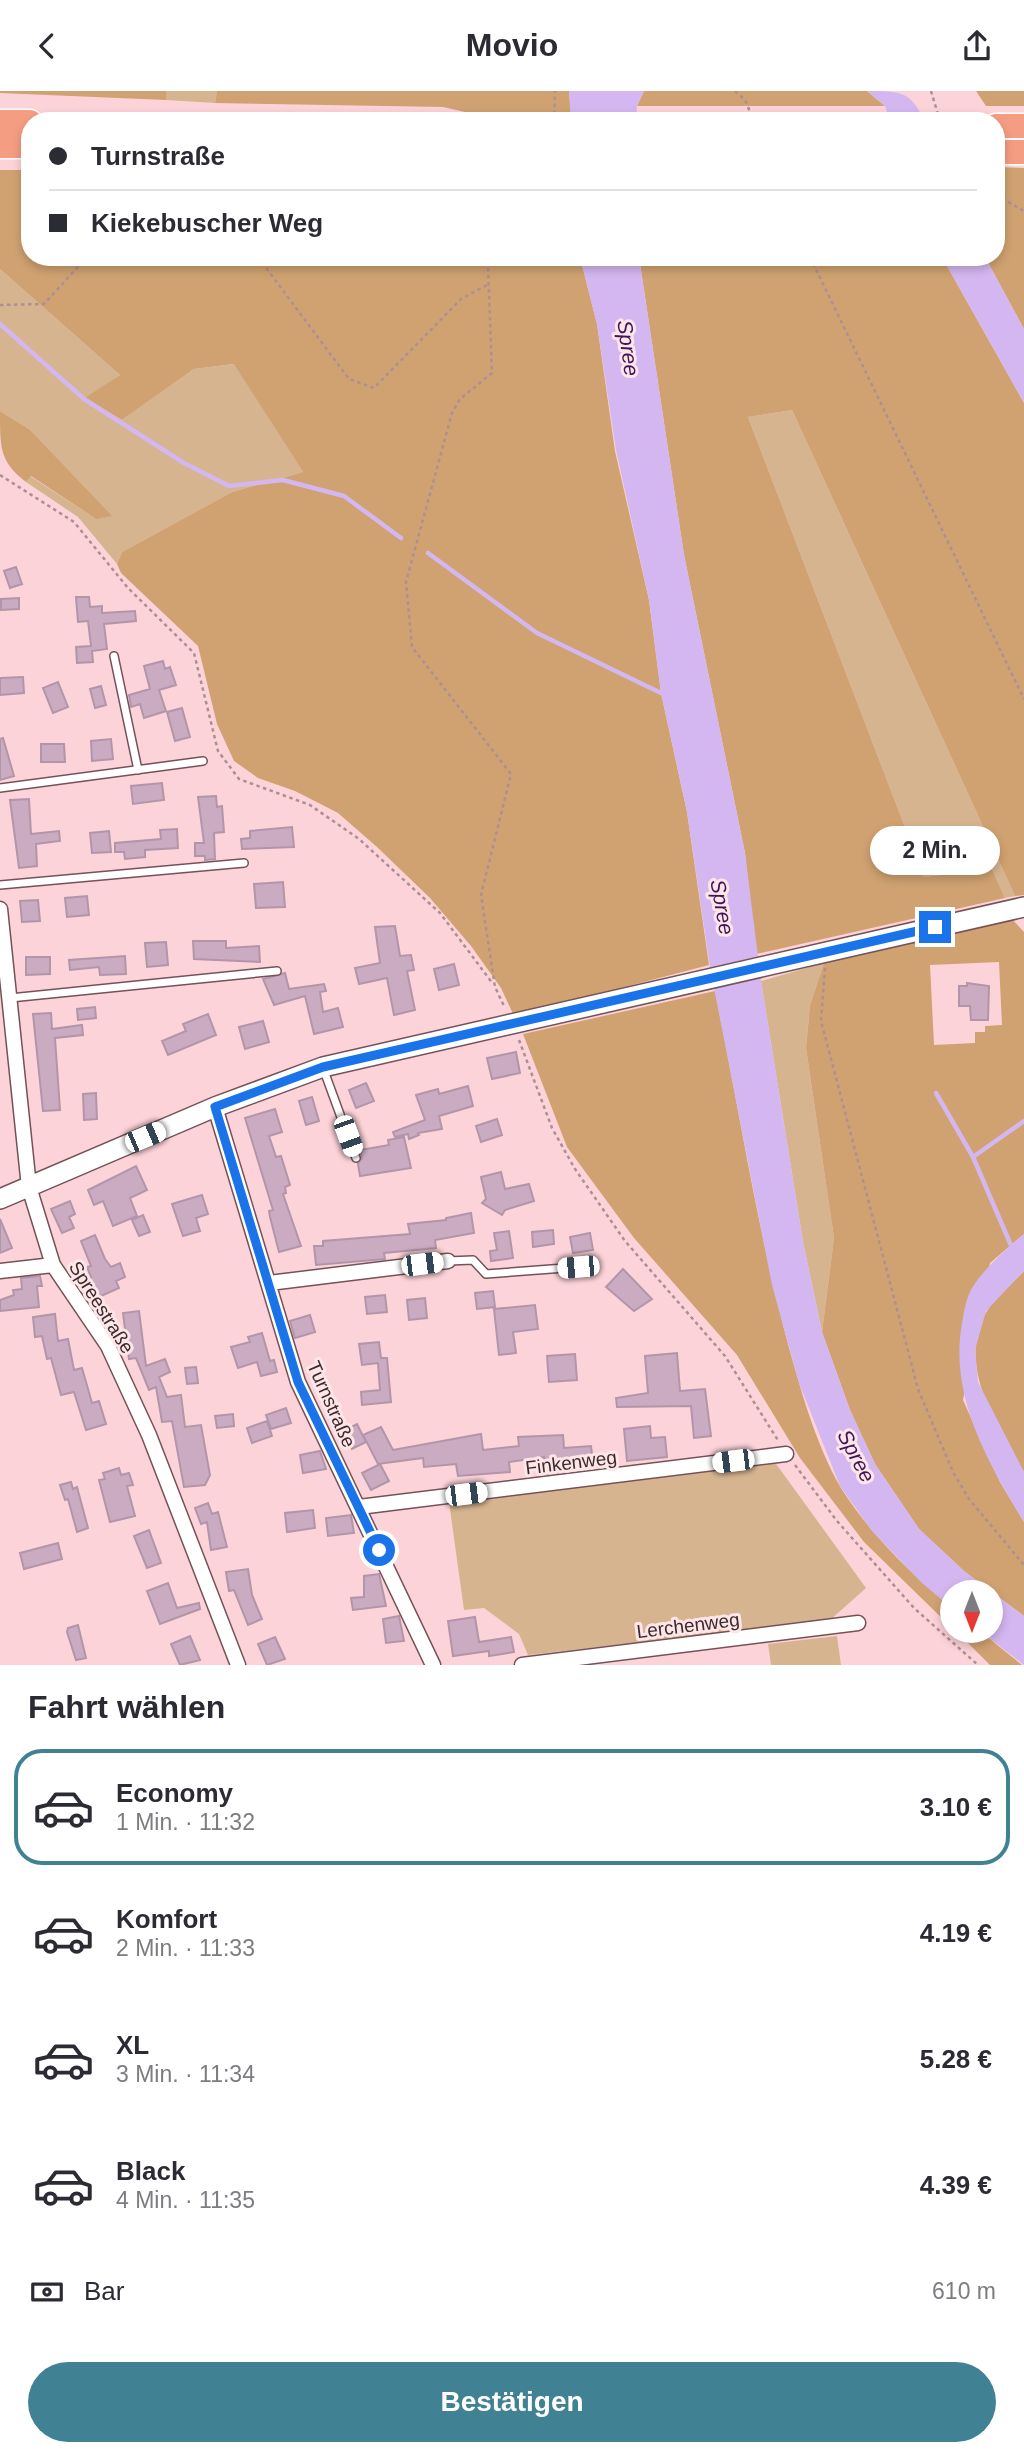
<!DOCTYPE html>
<html lang="de">
<head>
<meta charset="utf-8">
<style>
  :root { --surface:#fff; --page:#f2f2f3; --text:#2b2b33; --muted:#7c7c81; --line:#e1e1e2; --accent:#408293 }
  body { margin:0; font-family:Arial,sans-serif; background:var(--page); color:var(--text); height:100vh; display:flex; flex-direction:column; font-size:26px; white-space:nowrap }
  * { box-sizing:border-box; margin:0 }
  p { font-size:23px; color:var(--muted) }
  .icon { flex:none; width:38px; height:38px; fill:none; stroke:currentColor; stroke-width:2; stroke-linecap:round; stroke-linejoin:round }
  .map { position:relative; height:1574px; overflow:hidden }
  .details { display:flex; flex-direction:column; background:var(--surface); flex:1 }
  .details>* { flex:none }
  .guide { position:absolute; left:21px; top:21px; width:984px; height:154px; border-radius:28px; box-shadow:0 4px 10px #0003; display:grid; align-content:center; height:154px; padding:0 28px; background:var(--surface) }
  .needle { width:46px; rotate:180deg }
  .controls { position:absolute; left:940px; top:1489px; display:grid; gap:14px }
  .controls a { display:grid; place-items:center; width:63px; height:63px; border-radius:50%; background:var(--surface); box-shadow:0 4px 10px #0003; font-size:35px }
  .end { position:absolute; width:32px; height:32px; margin:-16px; border:9px solid #1a73e8; background:#fff; box-shadow:0 0 0 4px #fff }
  .from { border-radius:50% }
  .bubble { position:absolute; height:49px; border-radius:24px; background:var(--surface); box-shadow:0 4px 10px #0003; font-size:23px; font-weight:700; line-height:49px; text-align:center }
  .car { position:absolute; width:21px; height:42px; margin:-21px -10px; border-radius:9px; box-shadow:0 0 5px 2px #0007; background:linear-gradient(#fff 24%,#345 0 40%,#fff 0 76%,#345 0 86%,#fff 0) }
  .guide b { display:flex; align-items:center; gap:24px; height:66px; font-size:26px }
  .guide b+b { border-top:2px solid var(--line) }
  .guide i { width:18px; height:18px; background:var(--text) }
  ul { padding:0; list-style:none }
  li { display:flex; align-items:center; gap:21px; height:116px; margin:0 14px 10px; padding:0 14px; border:4px solid transparent; border-radius:28px }
  li div { flex:1 }
  li b { display:block; font-size:26px }
  li em { font-style:normal; font-weight:700 }
  li.current { border-color:var(--accent) }
  li>.icon { width:63px; height:63px; stroke-width:1.5 }
  h2 { padding:0 28px; font-size:32px; line-height:84px }
  .pay { display:flex; align-items:center; gap:18px; height:77px; padding:0 28px; font-size:26px }
  .pay p { margin-inline-start:auto }
  .primary-button { display:flex; gap:14px; margin-top:auto; padding:14px 28px }
  .primary-button a { flex:1; height:80px; border-radius:42px; background:var(--accent); color:#fff; font-size:28px; font-weight:700; line-height:80px; text-align:center }
  header { display:flex; justify-content:space-between; align-items:center; height:91px; padding:0 28px; background:var(--surface); font-size:32px; font-weight:700 }
  .map>svg:first-child { display:block }
  .green { fill:#d7b490 }
  .forest { fill:#d0a271; fill-rule:evenodd }
  .water { fill:#d4b7f0 }
  .pier { fill:#fcd3d9 }
  .lines { fill:none; stroke-linecap:round; stroke-linejoin:round }
  .stream { stroke:#d4b7f0; stroke-width:4.5 }
  .building { fill:#caabc1; stroke:#b395aa; stroke-width:2 }
  .lane-casing { stroke:#745258; stroke-width:10 }
  .street-casing { stroke:#745258; stroke-width:17 }
  .secondary-casing { stroke:#745258; stroke-width:22 }
  .highway-casing { stroke:#fff; stroke-width:27 }
  .path { stroke:#ad8f93; stroke-width:2.5; stroke-dasharray:3.5 3.5; stroke-linecap:butt }
  .lane { stroke:#fff; stroke-width:7 }
  .street { stroke:#fff; stroke-width:14 }
  .secondary { stroke:#fff; stroke-width:19 }
  .highway { stroke:#f59d82; stroke-width:24 }
  .route { stroke:#1a73e8; stroke-width:9 }
  .labels { text-anchor:middle; stroke-width:6; stroke-linejoin:round; paint-order:stroke }
  .street-label { font-size:19px; fill:#3a2b2d; stroke:#fee5e8 }
  .water-label { font-size:21px; font-style:italic; fill:#3e175a; stroke:#fee5e8 }
</style>
</head>
<body>
<header><svg class="icon" aria-label="back" viewBox="0 0 24 24"><path d="M15 5l-7 7 7 7"/></svg>Movio<svg class="icon" aria-label="share" viewBox="0 0 24 24"><path d="M12 15V3M7 8l5-5 5 5M5 13v7h14v-7"/></svg></header>
<div class="map">
<svg width="1024" height="1574" viewBox="0 0 1024 1574">
  <rect width="100%" height="100%" fill="#fcd3d9"/>
  <path class="green" d="M166 0H217L215 12 166 9Z
    M0 178 120 284 86 308 122 329 194 278 235 273 303 381 232 401 122 461 117 473 78 426 26 391 30 385 96 428 29 338 0 320Z
    M792 319 1015 805 1005 807 992 778 924 786 748 326Z
    M824 872 810 914 806 957 834 1147 822 1241 803 1151 761 890Z
    M774 1370 866 1497 829 1530 528 1564 519 1543 484 1517 464 1519 449 1411Z
    M837 1545 841 1574H771L768 1553Z"/>
  <path class="forest" d="M0 0H166V9L0 2Z
    M217 0H569L571 22 465 21 443 16 215 12Z
    M644 0H867L885 15H637Z
    M976 0H1024V15H986Z
    M996 76 1024 77V238L985 166H996Z
    M0 79H30V166H580L597 233 615 360 649 509 661 602 687 721 709 874 514 925 501 897 471 855 430 807 377 756 338 722 295 700 258 687 234 670 217 633 198 555 121 482 117 473 122 461 232 401 303 381 234 273 194 278 122 329 85 307 120 284 0 178Z
    M639 166H942L1024 312V804L1015 805 792 319 748 326 924 786 992 778 1005 807 756 863 745 762 684 464Z
    M0 320 29 338 112 425 96 428 31 385 26 391C0 371 0 358 0 320Z
    M1009 825 1024 841V1143L990 1172 963 1309 1000 1391 1024 1431V1525L964 1480 919 1438 875 1373 850 1319 822 1241 834 1147 806 957 810 914 824 872ZM999 871 1002 934 985 935V941H975V952L934 954 930 874Z
    M715 900C739 1018 757 1137 788 1253 801 1300 816 1354 841 1397 870 1443 910 1482 952 1517V1537L864 1451 800 1367 737 1264 634 1147 567 1056 523 943Z
    M1024 1180V1381C997 1337 955 1271 987 1220 996 1205 1012 1193 1024 1180Z
    M956 1540H980L1022 1574H990Z"/>
  <path class="water" d="M569 0H644L637 15 636 30H571Z
    M867 0C899 0 912 0 924 30H890L885 15Z
    M580 166H639L684 464 745 762 761 890 803 1151 822 1241 850 1319 875 1373 919 1438 964 1480 1024 1525V1574L980 1540H990V1502H952V1517L922 1492 872 1440 840 1395 799 1292 772 1194 710 876 687 721 661 602 649 509 616 359 597 233Z
    M942 166H985L1024 238V312Z
    M1024 1143V1180L986 1220 975 1259 978 1291 1024 1381V1431C987 1370 949 1305 962 1232 964 1221 966 1207 972 1197 986 1175 1005 1160 1024 1143Z"/>
  <path class="pier" d="M567 22H640V30H567Z"/>
  <g class="lines">
    <path class="stream" d="M0 233 84 308 184 372 229 395 283 389 344 405 401 447
      M428 462 537 542 661 602
      M936 1002 973 1066 1013 1159
      M973 1066 1024 1030"/>
  </g>
  <path class="building" d="M16 476 22 493 10 497 4 480Z
    M76 506H89L90 516 102 515V522L135 520 136 530 104 533 107 558 92 560 93 571 77 572 76 556 91 555 88 530 78 531Z
    M19 507V518L1 519V508Z
    M163 570 165 578 170 576 176 594 159 599 166 620 144 627 140 613 131 616 129 604 150 598 144 575Z
    M23 586 24 602 0 604V587Z
    M58 591 68 616 53 622 43 597Z
    M101 595 106 614 95 617 90 598Z
    M182 617 190 646 175 650 167 621Z
    M3 647 14 685 0 689V648Z
    M111 648 113 668 92 670 91 650Z
    M41 653H64L65 671H41Z
    M162 692 164 709 133 713 131 695Z
    M216 705 217 716 222 715 224 741 214 742 215 768 205 769V765H195V752H204L198 706Z
    M29 708 31 743 59 740 60 750 36 753 37 775 19 777 10 709Z
    M292 736 294 756 242 758 241 748 250 747V740Z
    M177 738 178 757 145 759V766L125 768 124 761H115V752L161 748 160 739Z
    M109 740 111 761 92 762 90 742Z
    M283 791 285 816 256 817 254 793Z
    M87 805 89 824 67 826 65 807Z
    M38 809 40 830 22 831 20 810Z
    M395 835 400 865 411 864 414 879 407 880 415 919 394 924 387 887 359 893 355 877 380 872 375 836Z
    M193 850H226V857L259 855 260 871 194 868Z
    M166 851 168 874 147 876 145 852Z
    M125 865 126 883 100 884 99 876 70 879 69 869Z
    M26 866H50V883L26 884Z
    M454 873 459 894 439 899 434 878Z
    M285 882 289 898 324 893 326 900 320 901 323 921 338 917 343 936 314 943 305 905 274 914 263 888Z
    M967 892 989 895 988 929H971L970 915H959V895H967Z
    M95 916 96 927 78 929 77 918Z
    M51 922 52 938 82 934 83 944 55 947 60 1019 43 1020 33 923Z
    M208 923 216 944 168 964 162 950 186 940 183 933Z
    M263 930 269 951 245 958 239 936Z
    M516 961 520 982 492 988 487 967Z
    M366 992 374 1010 356 1017 349 999Z
    M468 995 473 1015 439 1025 442 1038 418 1042 419 1044 409 1048 408 1043 395 1046 393 1041 425 1029 416 1004 438 998 439 1003Z
    M96 1002 97 1028 84 1029 83 1003Z
    M312 1006 319 1030 306 1034 299 1010Z
    M275 1018 282 1041 269 1045 276 1066 281 1065 290 1094 285 1096 286 1102 283 1103 301 1155 279 1161 270 1126 269 1120 273 1119 245 1027Z
    M497 1028 502 1044 481 1051 476 1035Z
    M404 1046 411 1077 360 1085 358 1073 362 1067 360 1059 389 1054 388 1049Z
    M136 1075 147 1099 130 1107 137 1125 113 1135 103 1110 94 1114 88 1099Z
    M501 1081 505 1098 529 1093 534 1110 505 1119 502 1124 482 1112 486 1108 481 1086Z
    M202 1104 208 1123 196 1127 200 1140 183 1145 172 1113Z
    M70 1110 75 1123 69 1126 74 1137 62 1142 51 1118Z
    M471 1122 474 1142 435 1149 436 1157 384 1162 385 1168 316 1174 314 1155H323V1150L410 1143 408 1133 446 1129V1127Z
    M143 1124 150 1141 139 1145 132 1129Z
    M0 1128 12 1157 0 1162Z
    M553 1139 554 1153 533 1156 532 1141Z
    M509 1140 513 1167 491 1170 490 1160 497 1159 494 1142Z
    M590 1142 593 1159 573 1162 570 1146Z
    M95 1144 105 1168 111 1176 120 1172 125 1186 116 1190 119 1197 99 1206 95 1196 90 1199 86 1188 91 1186 87 1176 91 1175 81 1150Z
    M623 1178 652 1208 634 1220 606 1196Z
    M40 1185 42 1195H37L39 1216 0 1220V1209L14 1204 13 1199 22 1198 21 1187Z
    M493 1200 495 1216 477 1218 475 1202Z
    M385 1204 387 1221 367 1223 365 1206Z
    M425 1207 427 1227 409 1229 407 1209Z
    M535 1214 538 1238 513 1241 516 1262 499 1264 494 1218Z
    M139 1220 146 1275 165 1268 170 1281 159 1286 167 1306 181 1304 185 1336 201 1334 210 1384 205 1394 184 1396 172 1330 162 1331 156 1296 149 1299 136 1267 129 1268 123 1222Z
    M55 1223 58 1250 68 1248 74 1279 82 1277 92 1312 99 1310 106 1333 86 1339 74 1301 61 1304 51 1267 47 1268 42 1245 35 1246 33 1226Z
    M310 1224 315 1241 295 1247 290 1230Z
    M262 1242 270 1270 274 1269 277 1281 261 1285 257 1271 238 1277 231 1256 250 1251 248 1246Z
    M379 1251 381 1267H387L391 1311 362 1314 361 1301 380 1299 378 1272 362 1274 359 1253Z
    M677 1262 680 1300 705 1298 711 1345 694 1347 691 1315 617 1316 616 1307 648 1302 645 1265Z
    M575 1263 577 1289 549 1291 547 1265Z
    M196 1276 198 1292 187 1293 185 1277Z
    M286 1317 291 1332 271 1338 266 1324Z
    M233 1323 234 1335 217 1337 215 1325Z
    M267 1330 272 1345 252 1352 247 1337Z
    M357 1333 366 1351 352 1358 343 1340Z
    M650 1335 651 1347 665 1346 667 1366 627 1370 624 1338Z
    M381 1336 393 1359 481 1343 483 1359 519 1355 518 1346 563 1344 564 1357 591 1355 593 1371 562 1374 563 1381 546 1383 544 1366 509 1371 510 1381 458 1385 456 1373 424 1376 423 1367 378 1373 363 1344Z
    M320 1360 326 1378 303 1382 300 1364Z
    M380 1373 389 1390 371 1399 362 1382Z
    M119 1377 121 1384 129 1382 133 1394 127 1395 135 1425 110 1431 99 1389 105 1388 103 1382Z
    M71 1391 73 1398 77 1396 88 1437 77 1441 68 1408 65 1409 60 1394Z
    M208 1412 212 1423 218 1421 227 1456 211 1459 207 1431 201 1433 195 1417Z
    M313 1419 315 1437 287 1441 285 1422Z
    M351 1424 354 1442 328 1445 326 1427Z
    M149 1439 161 1472 147 1477 134 1445Z
    M58 1452 62 1468 24 1478 20 1462Z
    M248 1478 252 1504 262 1528 248 1534 234 1499 229 1500 226 1481Z
    M379 1483 386 1515 353 1519 351 1507 364 1506V1485Z
    M168 1492 177 1517 199 1512 200 1518 160 1533 147 1500Z
    M399 1525 404 1550 386 1552 383 1528Z
    M475 1526 479 1551 511 1546 514 1561 489 1565V1560L453 1565 448 1530Z
    M78 1534 86 1567 76 1569 67 1541 68 1537Z
    M190 1545 200 1569 180 1574 171 1553Z
    M275 1546 285 1568 267 1574 258 1553Z"/>
  <g class="lines">
    <g class="lane-casing">
      <path id="lane" d="M114 565 138 679
        M0 697 203 670
        M0 794 244 772
        M10 907 277 880
        M323 977 356 1067
        M448 1170 473 1169 486 1183 578 1176"/>
    </g>
    <g class="street-casing">
      <path id="street" d="M0 818 29 1096 53 1174 108 1255 149 1344 238 1574
        M215 1016 298 1291 433 1574
        M0 1180 53 1174
        M269 1192 448 1170
        M359 1416 786 1363
        M522 1574 858 1532"/>
    </g>
    <g class="secondary-casing">
      <path id="secondary" d="M0 1108 215 1016 323 976 1024 816"/>
    </g>
    <g class="highway-casing">
      <path id="highway" d="M0 31H30
        M996 35H1024
        M0 55H30
        M996 61H1024"/>
    </g>
    <path class="path" d="M735 0 745 9 754 30
      M931 0 940 30
      M554 30 555 0
      M996 104 1024 120
      M258 166 349 288 374 297 461 208 487 194
      M496 166 488 175 492 282 460 308 452 322 406 491 412 556 511 683 481 804 495 896 505 917
      M810 166 1024 608
      M0 214 44 213 87 166
      M0 384 74 431 128 497 194 562 218 660 239 688 310 714 359 748 440 822 493 893
      M825 877 821 930 918 1298 953 1381 969 1408 1024 1474
      M519 949 552 1037 575 1078 625 1150 725 1265 779 1351
      M795 1374 837 1430 914 1517 978 1574"/>
    <use href="#lane" class="lane"/>
    <use href="#street" class="street"/>
    <use href="#secondary" class="secondary"/>
    <use href="#highway" class="highway"/>
  </g>
  <g class="lines">
    <path class="route" d="M379 1459 298 1291 215 1016 323 976 935 836"/>
  </g>
  <g class="labels">
    <g class="street-label">
      <text transform="translate(102 1216) rotate(58)" y="7">Spreestraße</text>
      <text transform="translate(332 1313) rotate(66)" y="7">Turnstraße</text>
      <text transform="translate(571 1371) rotate(-7)" y="7">Finkenweg</text>
      <text transform="translate(688 1534) rotate(-7)" y="7">Lerchenweg</text>
    </g>
    <g class="water-label">
      <text transform="translate(628 257) rotate(82)" y="7">Spree</text>
      <text transform="translate(722 816) rotate(80)" y="7">Spree</text>
      <text transform="translate(856 1365) rotate(62)" y="7">Spree</text>
    </g>
  </g>
</svg>
<div class="controls">
<a><svg class="needle" viewBox="-14 -14 28 28"><path d="M0-13l5 13h-10z" fill="#e53935"/><path d="M0 13l5-13h-10z" fill="#7c7c81"/></svg></a>
</div>
<i class="end from" style="left:379px;top:1459px"></i>
<i class="end" style="left:935px;top:836px"></i>
<div class="bubble" style="left:870px;top:735px;width:130px">2 Min.</div>
<i class="car" style="left:348px;top:1045px;rotate:160deg"></i>
<i class="car" style="left:145px;top:1046px;rotate:67deg"></i>
<i class="car" style="left:422px;top:1173px;rotate:83deg"></i>
<i class="car" style="left:578px;top:1176px;rotate:265deg"></i>
<i class="car" style="left:733px;top:1370px;rotate:263deg"></i>
<i class="car" style="left:466px;top:1403px;rotate:83deg"></i>
<div class="guide">
<b><i class="from"></i>Turnstraße</b>
<b><i></i>Kiekebuscher Weg</b>
</div>
</div>
<section class="details">
<h2>Fahrt wählen</h2>
<ul>
<li class="current"><svg class="icon" aria-label="car" viewBox="0 0 24 24"><path d="M5 17H2v-5l4-1 3-4h7l3 4 3 1v5h-3M9 17h6M6 11h13"/><circle cx="7" cy="17" r="2"/><circle cx="17" cy="17" r="2"/></svg><div><b>Economy</b><p>1 Min. · 11:32</p></div><em>3.10 €</em></li>
<li><svg class="icon" aria-label="car" viewBox="0 0 24 24"><path d="M5 17H2v-5l4-1 3-4h7l3 4 3 1v5h-3M9 17h6M6 11h13"/><circle cx="7" cy="17" r="2"/><circle cx="17" cy="17" r="2"/></svg><div><b>Komfort</b><p>2 Min. · 11:33</p></div><em>4.19 €</em></li>
<li><svg class="icon" aria-label="car" viewBox="0 0 24 24"><path d="M5 17H2v-5l4-1 3-4h7l3 4 3 1v5h-3M9 17h6M6 11h13"/><circle cx="7" cy="17" r="2"/><circle cx="17" cy="17" r="2"/></svg><div><b>XL</b><p>3 Min. · 11:34</p></div><em>5.28 €</em></li>
<li><svg class="icon" aria-label="car" viewBox="0 0 24 24"><path d="M5 17H2v-5l4-1 3-4h7l3 4 3 1v5h-3M9 17h6M6 11h13"/><circle cx="7" cy="17" r="2"/><circle cx="17" cy="17" r="2"/></svg><div><b>Black</b><p>4 Min. · 11:35</p></div><em>4.39 €</em></li>
</ul>
<div class="pay"><svg class="icon" aria-label="cash" viewBox="0 0 24 24"><path d="M3 7h18v10H3z"/><circle cx="12" cy="12" r="2"/></svg>Bar<p>610 m</p></div>
<div class="primary-button"><a>Bestätigen</a></div>
</section>
</body>
</html>
